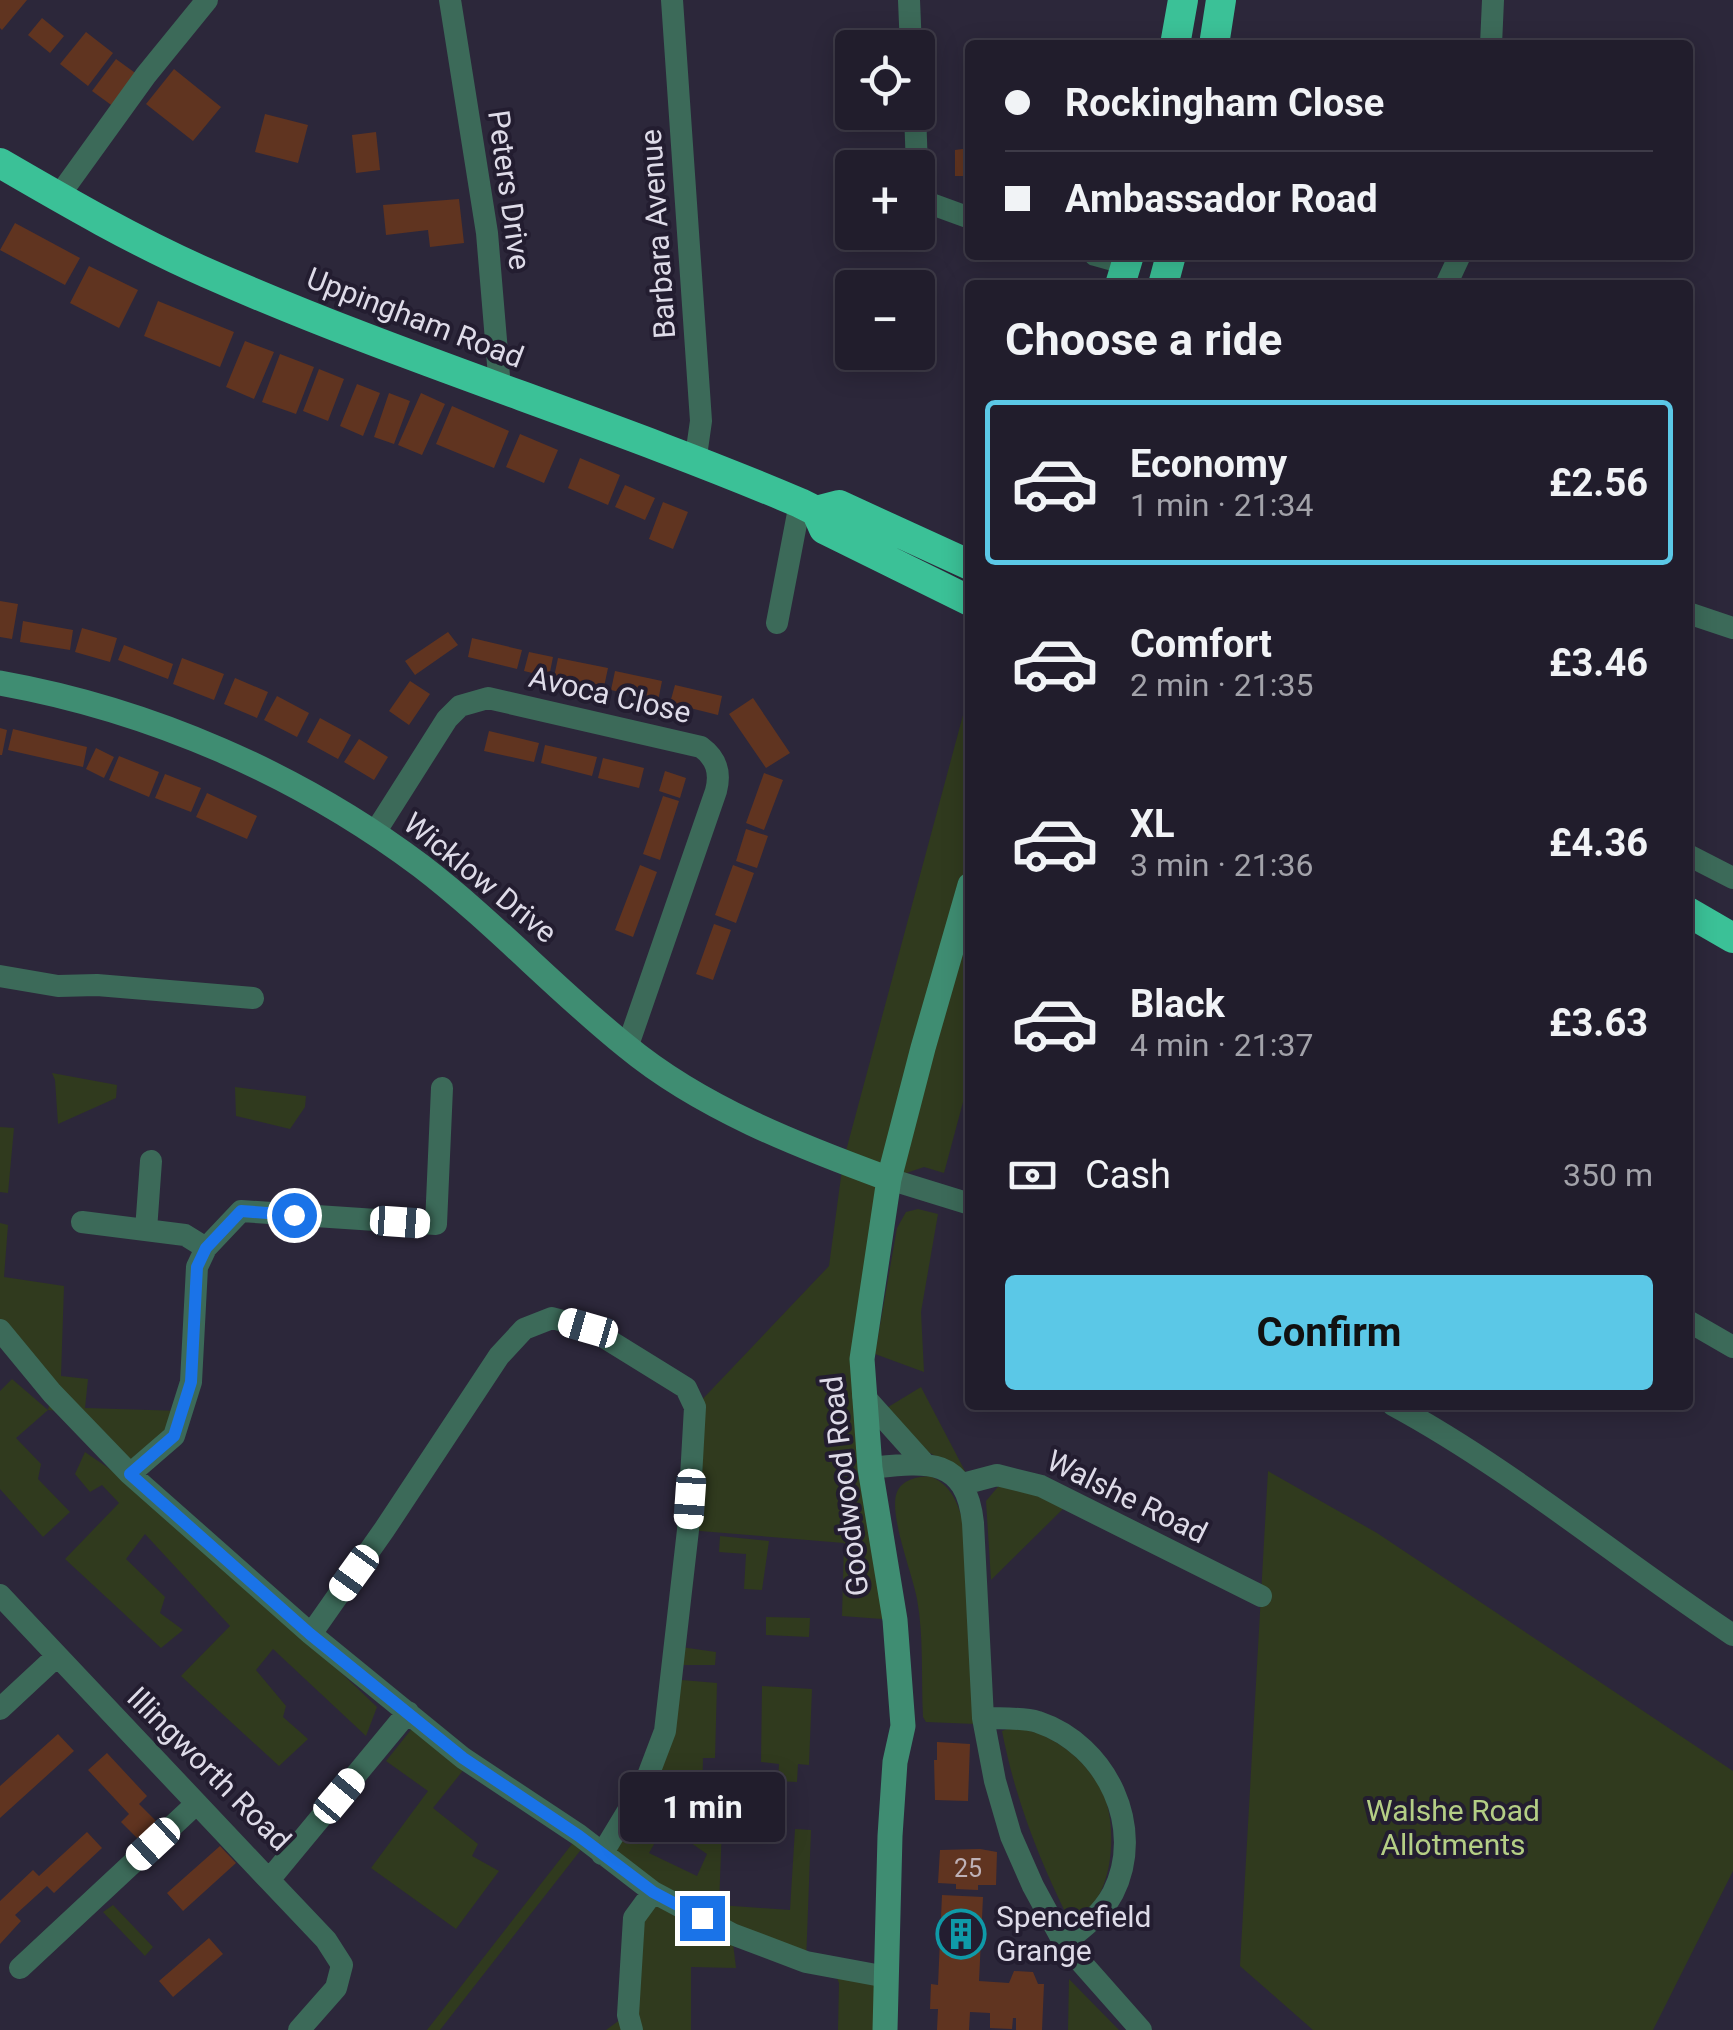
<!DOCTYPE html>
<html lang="en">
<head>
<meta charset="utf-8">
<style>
  :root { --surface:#211d2c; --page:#292634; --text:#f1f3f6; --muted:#a2a2a9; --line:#3e3b48; --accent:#5bc8e7 }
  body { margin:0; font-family:Roboto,sans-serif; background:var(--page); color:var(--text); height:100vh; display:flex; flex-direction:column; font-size:38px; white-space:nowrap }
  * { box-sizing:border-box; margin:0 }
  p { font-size:32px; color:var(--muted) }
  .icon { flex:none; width:55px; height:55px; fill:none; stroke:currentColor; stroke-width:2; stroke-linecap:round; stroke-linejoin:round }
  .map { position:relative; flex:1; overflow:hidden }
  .drawer { position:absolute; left:965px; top:280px; width:728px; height:1130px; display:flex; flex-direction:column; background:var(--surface); border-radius:10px; box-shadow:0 5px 25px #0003,0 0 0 2px var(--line) }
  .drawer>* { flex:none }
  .top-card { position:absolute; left:965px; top:40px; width:728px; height:220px; border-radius:10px; box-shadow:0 5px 25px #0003,0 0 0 2px var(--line); display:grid; align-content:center; height:220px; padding:0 40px; background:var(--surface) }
  .fabs { position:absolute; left:835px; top:30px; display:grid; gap:20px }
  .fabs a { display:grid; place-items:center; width:100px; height:100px; border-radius:10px; background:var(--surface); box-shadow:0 5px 25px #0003,0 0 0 2px var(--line); font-size:50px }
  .end { position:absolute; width:45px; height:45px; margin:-22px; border:12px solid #1a73e8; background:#fff; box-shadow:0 0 0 5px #fff }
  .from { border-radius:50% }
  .bubble { position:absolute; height:70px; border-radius:10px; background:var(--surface); box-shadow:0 5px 25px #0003,0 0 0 2px var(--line); font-size:32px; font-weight:700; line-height:70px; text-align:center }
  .car { position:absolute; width:30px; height:60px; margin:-30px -15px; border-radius:12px; box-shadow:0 0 8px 2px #0007; background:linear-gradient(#fff 24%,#345 0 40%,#fff 0 76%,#345 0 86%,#fff 0) }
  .top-card b { display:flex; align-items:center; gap:35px; height:95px; font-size:38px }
  .top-card b+b { border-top:2px solid var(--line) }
  .top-card i { width:25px; height:25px; background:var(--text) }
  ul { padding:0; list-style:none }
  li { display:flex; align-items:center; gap:30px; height:165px; margin:0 20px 15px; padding:0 20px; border:5px solid transparent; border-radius:10px }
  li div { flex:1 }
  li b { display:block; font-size:38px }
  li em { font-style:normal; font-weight:700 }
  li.selected { border-color:var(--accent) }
  li>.icon { width:90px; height:90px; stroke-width:1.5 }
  h2 { padding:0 40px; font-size:45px; line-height:120px }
  .pay { display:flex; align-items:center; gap:25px; height:110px; padding:0 40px; font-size:38px }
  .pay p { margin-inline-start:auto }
  .cta { display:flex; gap:20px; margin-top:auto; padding:20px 40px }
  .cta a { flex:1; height:115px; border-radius:10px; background:var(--accent); color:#111; font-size:40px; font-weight:700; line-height:115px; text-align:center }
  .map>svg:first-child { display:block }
  .green { fill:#303a1e }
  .building { fill:#603420 }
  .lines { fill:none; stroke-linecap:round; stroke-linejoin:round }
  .street { stroke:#3c6a59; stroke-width:22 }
  .secondary { stroke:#3f8d72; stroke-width:25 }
  .highway { stroke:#3bc197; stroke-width:30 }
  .route { stroke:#1a73e8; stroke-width:12 }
  .labels { text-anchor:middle; stroke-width:8; stroke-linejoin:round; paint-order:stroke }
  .number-label { font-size:25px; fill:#beb1b6 }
  .street-label { font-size:30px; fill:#dedbe8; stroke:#231d30 }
  .park-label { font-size:30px; fill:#b4ce85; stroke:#231d30 }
  .poi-label { font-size:30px; fill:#dedbe8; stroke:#231d30; text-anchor:start }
</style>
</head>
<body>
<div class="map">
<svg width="1733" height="2030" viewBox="0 0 1733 2030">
  <rect width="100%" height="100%" fill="#2c273a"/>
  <path class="green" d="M970 689V1076L944 1173 924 1167 889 1179 857 1353 895 1620 842 1616 844 1543 688 1530 695 1407 829 1266 843 1162Z
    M52 1073 117 1085 116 1098 58 1124 55 1080Z
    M235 1087 306 1096 305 1107 290 1129 236 1116Z
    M0 1127 14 1128 8 1193 0 1192Z
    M918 1209 938 1214 921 1312 924 1372 875 1354 897 1228 906 1212Z
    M0 1223 8 1225 4 1277 64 1286 61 1376 88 1379 85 1408 182 1411 130 1474 69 1412 48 1410 16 1438 41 1464 38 1479 70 1512 43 1537 0 1489V1391L12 1379 48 1410 52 1393 0 1326Z
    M921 1387 966 1473 912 1443 880 1412Z
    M85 1452 171 1511 377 1707 366 1736 273 1649 256 1670 286 1706 283 1717 308 1739 279 1766 181 1676 230 1626 145 1534 126 1559 165 1597 160 1613 183 1630 161 1648 65 1559 119 1503 102 1485 90 1492 75 1474Z
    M1268 1471 1377 1533 1733 1771V1871L1653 2030H1313L1240 1966Z
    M930 1476C952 1486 958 1503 964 1525L976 1724 926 1722 923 1717C921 1679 924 1637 917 1599 913 1575 888 1514 897 1492 903 1479 917 1477 930 1476Z
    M1007 1476 1068 1504 991 1580 986 1501Z
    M720 1536 769 1541 762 1590 744 1589 746 1554 719 1552Z
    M766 1617 810 1618 809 1637 766 1635Z
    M681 1647 716 1652 715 1665H679Z
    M670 1679 717 1683 715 1758H703L702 1799H708L706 1810 697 1822 684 1817 674 1839 661 1832 649 1853 697 1876 707 1854 691 1843 695 1833 722 1826V1804L760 1805 751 1827 722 1826 719 1905 790 1910 795 1829 811 1830 806 1962 732 1935 736 1968 691 1967V2030H606L628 2014 634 1918 652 1892 602 1854 638 1797Z
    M762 1686 812 1689 809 1765 798 1764 797 1782 778 1781 779 1764 761 1762Z
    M418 1721 469 1763 433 1808 478 1844 472 1856 499 1871 456 1929 371 1868 428 1791 386 1761Z
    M1013 1727C1050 1731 1087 1759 1103 1793 1119 1827 1114 1913 1068 1918 1038 1857 1015 1798 1002 1731Z
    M579 1835 587 1842 440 2030H427Z
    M113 1905 153 1947 145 1956 103 1912Z
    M832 1967 887 1977 885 2030H838L839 1983Z
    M1069 1979 1119 2030H1068Z"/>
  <path class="building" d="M0 0H27L2 30 0 28Z
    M42 18 64 36 50 53 28 35Z
    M86 32 113 53 88 86 60 64Z
    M116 59 138 75 114 107 92 91Z
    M174 69 221 107 193 141 146 104Z
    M265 114 308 125 298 163 255 152Z
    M376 132 380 170 356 173 352 135Z
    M970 148V176H955V150Z
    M459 199 464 243 430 247 428 230 386 235 383 205Z
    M15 223 80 258 65 285 0 250Z
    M89 266 138 290 119 328 70 303Z
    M158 301 234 332 220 367 144 336Z
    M245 341 274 352 254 399 226 387Z
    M280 354 314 367 296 414 262 402Z
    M319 369 344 379 328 421 303 411Z
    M357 384 380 393 363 436 340 426Z
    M389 393 410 401 394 444 374 437Z
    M421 393 445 404 422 455 398 445Z
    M452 406 509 431 494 468 436 444Z
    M520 434 558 450 544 483 506 467Z
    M580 458 620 475 608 505 568 488Z
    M625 485 655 498 645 520 615 507Z
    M663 502 688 512 673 549 649 539Z
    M0 601 18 604 12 639 0 637Z
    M23 621 73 630 70 650 20 642Z
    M82 628 117 638 110 662 75 652Z
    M448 632 458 645 415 675 405 661Z
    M472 638 522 650 517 669 468 657Z
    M124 645 173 664 168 679 118 660Z
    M529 652 553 657 549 677 524 671Z
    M182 658 224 674 214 700 173 684Z
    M558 658 608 668 604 687 554 677Z
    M615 671 662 681 658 701 611 690Z
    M235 678 268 692 257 718 224 704Z
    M410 681 430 694 409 725 389 711Z
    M675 685 722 696 718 715 670 703Z
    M277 696 309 713 297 737 264 720Z
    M753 698 790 753 766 768 729 714Z
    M320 718 351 735 338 759 307 742Z
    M0 728 7 730 2 755H0Z
    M13 729 87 747 83 767 8 750Z
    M489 731 539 743 534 762 484 751Z
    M359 739 388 757 374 780 344 762Z
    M545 745 597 757 592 776 541 763Z
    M96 748 114 757 104 778 86 769Z
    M119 756 159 772 149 797 109 780Z
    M603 758 644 768 639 788 598 778Z
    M665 771 686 778 680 798 659 791Z
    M764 773 783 780 764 830 746 823Z
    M165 774 201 788 191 812 155 798Z
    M207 793 257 816 247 839 196 817Z
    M663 796 679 801 660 860 643 854Z
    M746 829 768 836 757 868 736 861Z
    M640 865 657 872 633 937 615 930Z
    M733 865 754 873 736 923 715 915Z
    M714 924 731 930 713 980 696 974Z
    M58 1734 74 1751 0 1818V1786Z
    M937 1742 970 1744 968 1801 935 1800 934 1760H937Z
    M107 1753 147 1796 139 1804 156 1821 138 1839 121 1822 129 1814 88 1770Z
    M87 1832 102 1848 54 1893 47 1886 15 1915 21 1921 0 1944V1901L33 1870 39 1876Z
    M220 1846 236 1863 183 1911 167 1893Z
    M980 1849 997 1852 996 1885H978V1890L956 1889V1884L938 1883 940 1850Z
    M942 1895 983 1897 979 1981 1009 1983 1014 1971 1033 1972 1038 1984H1044L1042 2030H1016V2018H1013L1012 2029 990 2028V2013L970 2012 969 2030H937L938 2009H930L931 1984 938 1985Z
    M209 1938 223 1954 173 1997 159 1981Z"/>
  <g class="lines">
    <path class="street" d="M450 0 487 233 500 388
      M672 0 701 421 695 463
      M909 0 911 48
      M1491 45 1493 0
      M915 112 917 168
      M918 183 926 202 970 218
      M58 197 146 75 207 0
      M1095 255 1127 264
      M1446 285 1460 255
      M1688 613 1733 628
      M777 623 800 503
      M374 834 447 719 460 706 488 698 701 747C716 758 721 772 716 791L627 1048
      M1688 855 1733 878
      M0 976 58 986 97 985 253 998
      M889 1179 970 1204
      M82 1222 185 1235 206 1248
      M146 1230 151 1161
      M1688 1321 1733 1347
      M0 1330 52 1393 130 1474 311 1634 463 1758 579 1835 653 1892 732 1934 806 1962 887 1977
      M863 1395 924 1463
      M1393 1405C1513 1470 1619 1560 1733 1635
      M870 1468C924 1462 966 1455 973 1523L983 1718 995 1781 1011 1836 1033 1886 1064 1943 1141 2030
      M130 1474 174 1436 191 1382 197 1267 206 1248 241 1211 436 1224 442 1088
      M963 1484 997 1475 1041 1486 1261 1596
      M0 1595 269 1880 408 1712
      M311 1634 384 1530 499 1356 524 1329 552 1318 589 1328 686 1388 695 1407 688 1530 665 1731 646 1781 602 1854
      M0 1709 57 1656
      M983 1718C1000 1719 1021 1717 1038 1722 1107 1745 1146 1828 1113 1893 1101 1915 1083 1928 1064 1943
      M638 1797 705 1825 773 1828
      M269 1880 326 1940 342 1965 336 1988 299 2030
      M20 1968 196 1804
      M632 2030 628 2015 634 1918 653 1892"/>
    <path class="secondary" d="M0 683C151 710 298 774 421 866 493 921 555 989 626 1046 701 1108 799 1146 889 1179
      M885 2030 890 1836 895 1762 903 1726 895 1620 870 1468 862 1359 889 1179 923 1048 970 885"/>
    <path class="highway" d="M1175 45 1183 0
      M1214 45 1221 0
      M0 163C67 202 136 242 207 273 401 359 605 420 800 503L816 511 824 529 970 601
      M1120 285 1129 255
      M1163 285 1171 255
      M816 511 839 505 970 565
      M1688 912 1733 938"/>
  </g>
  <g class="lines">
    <path class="route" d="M294 1215 241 1211 206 1248 197 1267 191 1382 174 1436 130 1474 310 1634 463 1758 579 1836 653 1892 702 1918"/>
  </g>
  <defs>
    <g id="building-ring" transform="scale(2.5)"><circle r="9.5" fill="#231d30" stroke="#0f9aa8" stroke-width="1.5"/><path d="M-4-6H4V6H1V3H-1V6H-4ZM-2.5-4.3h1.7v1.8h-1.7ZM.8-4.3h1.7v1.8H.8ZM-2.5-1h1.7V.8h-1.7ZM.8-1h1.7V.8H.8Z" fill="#0f9aa8"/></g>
  </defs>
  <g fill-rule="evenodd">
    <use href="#building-ring" x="961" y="1934"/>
  </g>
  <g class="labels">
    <g class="number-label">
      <text x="968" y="1877">25</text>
    </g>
    <g class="street-label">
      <text transform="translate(509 190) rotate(82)" y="10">Peters Drive</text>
      <text transform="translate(658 234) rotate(-94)" y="10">Barbara Avenue</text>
      <text transform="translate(415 318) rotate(21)" y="10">Uppingham Road</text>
      <text transform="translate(610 695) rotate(13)" y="10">Avoca Close</text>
      <text transform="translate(480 878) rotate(39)" y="10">Wicklow Drive</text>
      <text transform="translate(845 1486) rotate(-97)" y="10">Goodwood Road</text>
      <text transform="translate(1127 1497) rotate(26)" y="10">Walshe Road</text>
      <text transform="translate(209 1769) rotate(45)" y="10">Illingworth Road</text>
    </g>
    <g class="park-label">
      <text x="1453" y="1821">Walshe Road<tspan x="1453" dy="34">Allotments</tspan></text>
    </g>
    <g class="poi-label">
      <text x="996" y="1927">Spencefield<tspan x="996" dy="34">Grange</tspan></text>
    </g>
  </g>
</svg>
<div class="fabs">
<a><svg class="icon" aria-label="locate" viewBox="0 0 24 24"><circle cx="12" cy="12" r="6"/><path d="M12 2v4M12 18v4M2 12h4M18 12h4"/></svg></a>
<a>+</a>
<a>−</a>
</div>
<i class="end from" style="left:294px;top:1215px"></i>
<i class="end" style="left:702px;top:1918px"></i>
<div class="bubble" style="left:620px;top:1772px;width:165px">1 min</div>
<i class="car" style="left:400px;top:1222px;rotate:94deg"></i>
<i class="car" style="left:588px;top:1328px;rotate:286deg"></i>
<i class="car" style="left:690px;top:1499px;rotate:184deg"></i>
<i class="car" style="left:354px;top:1573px;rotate:216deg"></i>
<i class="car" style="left:339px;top:1796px;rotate:40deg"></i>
<i class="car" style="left:153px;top:1844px;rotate:227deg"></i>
<div class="top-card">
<b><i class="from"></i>Rockingham Close</b>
<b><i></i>Ambassador Road</b>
</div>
<section class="drawer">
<h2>Choose a ride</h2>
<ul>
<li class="selected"><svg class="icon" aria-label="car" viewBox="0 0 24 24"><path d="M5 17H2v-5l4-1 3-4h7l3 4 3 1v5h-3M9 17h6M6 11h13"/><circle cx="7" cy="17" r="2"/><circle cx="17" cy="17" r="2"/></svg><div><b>Economy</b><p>1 min · 21:34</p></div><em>£2.56</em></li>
<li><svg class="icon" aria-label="car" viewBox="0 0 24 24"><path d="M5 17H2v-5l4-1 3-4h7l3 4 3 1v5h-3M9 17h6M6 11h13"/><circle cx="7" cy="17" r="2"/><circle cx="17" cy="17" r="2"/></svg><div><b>Comfort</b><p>2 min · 21:35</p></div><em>£3.46</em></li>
<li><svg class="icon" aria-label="car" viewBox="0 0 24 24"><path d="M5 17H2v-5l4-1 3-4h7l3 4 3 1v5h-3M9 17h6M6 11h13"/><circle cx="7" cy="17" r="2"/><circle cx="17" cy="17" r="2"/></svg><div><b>XL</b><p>3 min · 21:36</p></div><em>£4.36</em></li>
<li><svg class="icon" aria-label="car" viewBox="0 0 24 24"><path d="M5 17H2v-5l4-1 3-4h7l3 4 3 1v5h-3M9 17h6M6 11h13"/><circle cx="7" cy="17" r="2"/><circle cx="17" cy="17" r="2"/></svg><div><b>Black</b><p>4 min · 21:37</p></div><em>£3.63</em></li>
</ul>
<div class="pay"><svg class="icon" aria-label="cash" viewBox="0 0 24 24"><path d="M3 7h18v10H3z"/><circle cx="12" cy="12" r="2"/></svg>Cash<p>350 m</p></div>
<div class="cta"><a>Confirm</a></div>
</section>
</div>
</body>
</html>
